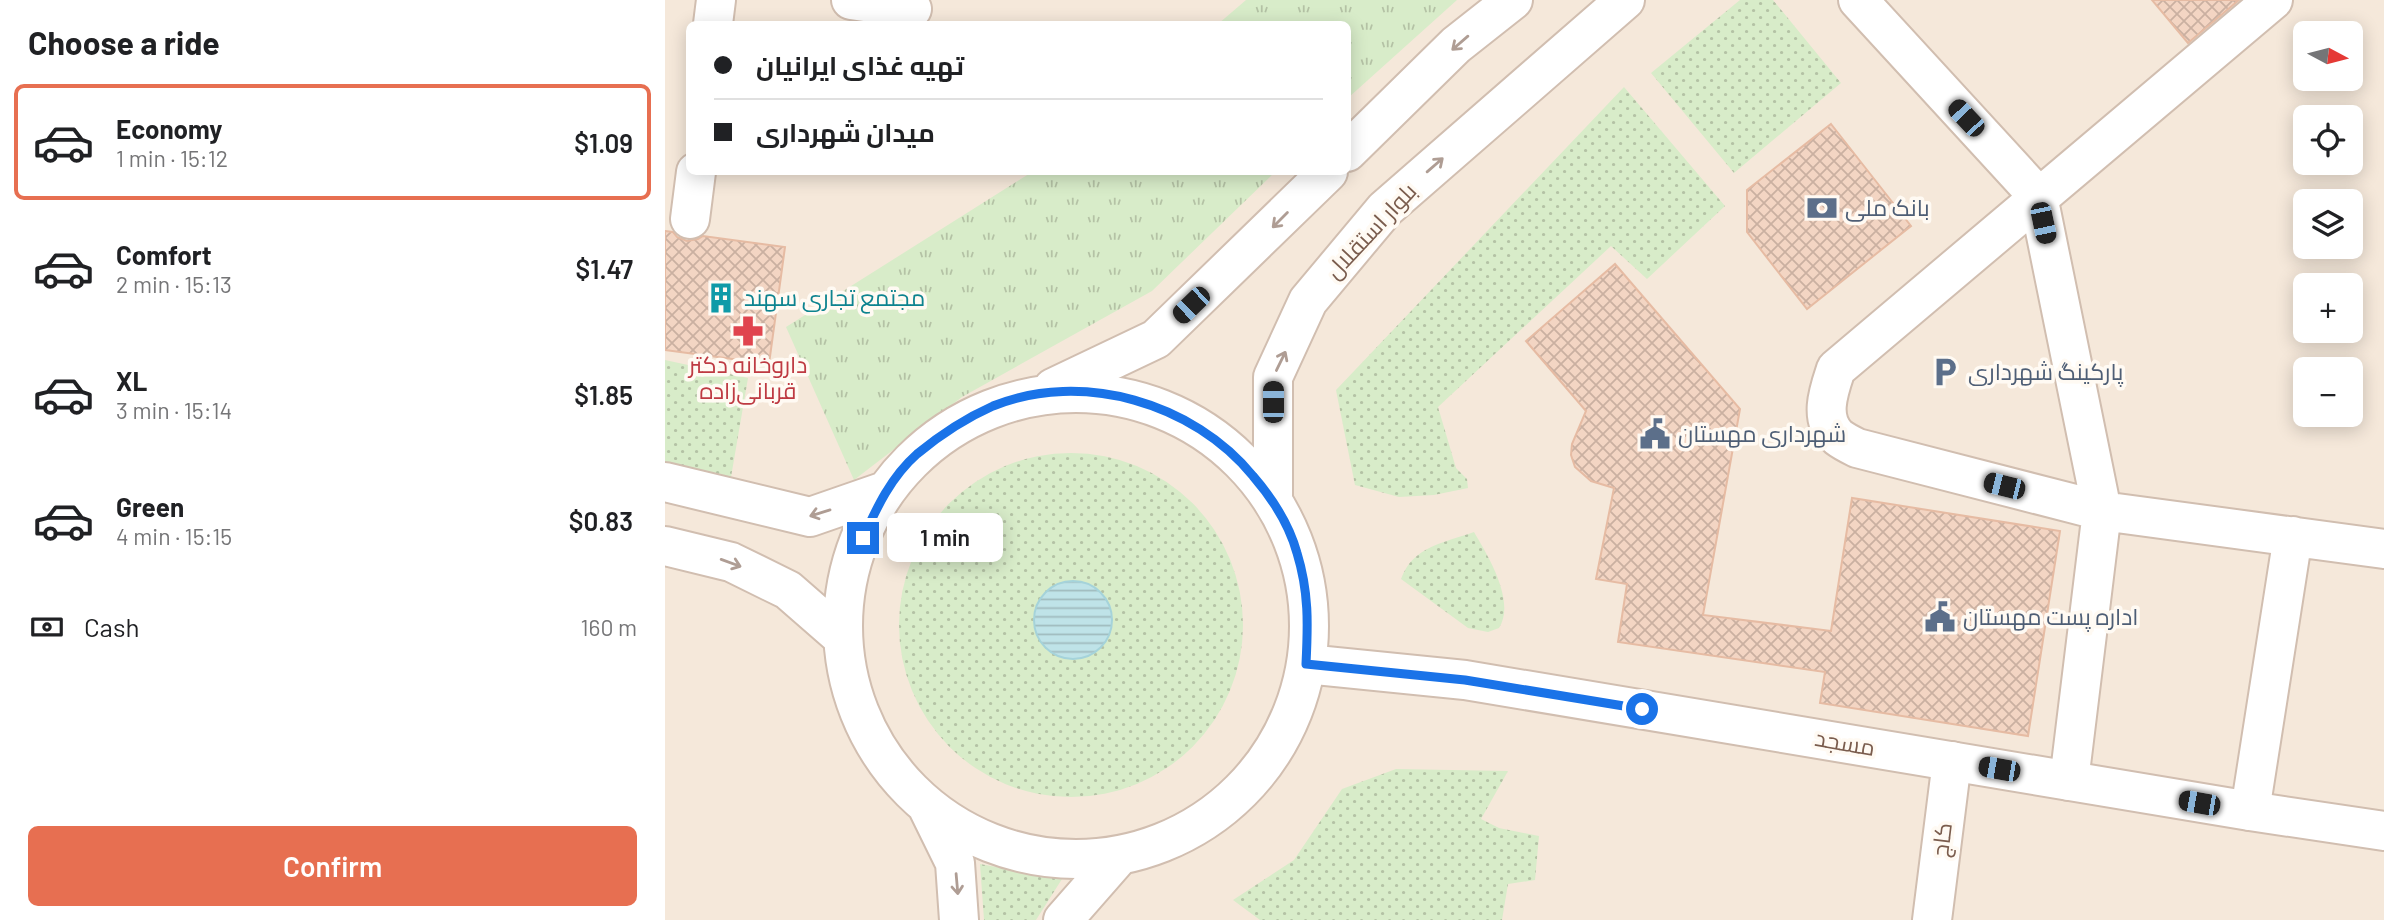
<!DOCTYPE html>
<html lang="en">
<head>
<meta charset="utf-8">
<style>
  :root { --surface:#fff; --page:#f2f2f2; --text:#202124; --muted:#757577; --line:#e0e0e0; --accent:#e76f51 }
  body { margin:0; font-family:Barlow,Cairo,sans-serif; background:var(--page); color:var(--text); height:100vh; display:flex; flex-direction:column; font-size:26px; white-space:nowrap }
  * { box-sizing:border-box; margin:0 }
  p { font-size:23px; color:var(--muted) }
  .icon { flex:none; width:38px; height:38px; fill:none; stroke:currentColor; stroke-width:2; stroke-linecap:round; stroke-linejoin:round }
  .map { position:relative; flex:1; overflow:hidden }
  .drawer { display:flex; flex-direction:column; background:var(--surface); width:665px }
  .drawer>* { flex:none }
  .banner { position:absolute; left:21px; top:21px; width:665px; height:154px; border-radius:10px; box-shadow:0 4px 18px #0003; display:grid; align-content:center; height:154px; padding:0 28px; background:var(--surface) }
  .needle { width:46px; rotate:97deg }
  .controls { position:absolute; left:1628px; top:21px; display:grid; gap:14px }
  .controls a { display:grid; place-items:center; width:70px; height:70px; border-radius:10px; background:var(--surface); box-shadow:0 4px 18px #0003; font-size:35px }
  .end { position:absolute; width:32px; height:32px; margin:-16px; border:9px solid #1a73e8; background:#fff; box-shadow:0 0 0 4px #fff }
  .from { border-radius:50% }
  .bubble { position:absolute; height:49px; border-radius:10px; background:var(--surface); box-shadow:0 4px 18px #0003; font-size:23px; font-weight:600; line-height:49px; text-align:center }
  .car { position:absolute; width:21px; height:42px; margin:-21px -10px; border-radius:9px; box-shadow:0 0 5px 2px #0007; background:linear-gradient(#222 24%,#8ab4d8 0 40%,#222 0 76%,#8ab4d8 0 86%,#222 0) }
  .banner b { display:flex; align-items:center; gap:24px; height:66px; font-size:26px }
  .banner b+b { border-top:2px solid var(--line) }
  .banner i { width:18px; height:18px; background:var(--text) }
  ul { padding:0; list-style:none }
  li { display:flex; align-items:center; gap:21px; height:116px; margin:0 14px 10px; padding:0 14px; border:4px solid transparent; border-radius:10px }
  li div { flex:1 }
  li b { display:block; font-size:26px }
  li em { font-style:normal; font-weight:600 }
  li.on { border-color:var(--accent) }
  li>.icon { width:63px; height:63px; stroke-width:1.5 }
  h2 { padding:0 28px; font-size:32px; line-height:84px }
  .pay { display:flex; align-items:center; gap:18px; height:77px; padding:0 28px; font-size:26px }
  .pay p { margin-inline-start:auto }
  .cta { display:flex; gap:14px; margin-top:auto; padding:14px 28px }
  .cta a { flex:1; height:80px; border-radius:10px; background:var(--accent); color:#fff; font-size:28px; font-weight:600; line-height:80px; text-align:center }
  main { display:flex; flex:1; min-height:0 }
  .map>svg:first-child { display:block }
  .residential { fill:#f5e8da; fill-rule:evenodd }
  .grass { fill:url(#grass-dots) }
  .park { fill:url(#park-tufts) }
  .water { fill:url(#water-rules); stroke:#a5d3da; stroke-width:2 }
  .building { fill:url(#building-cross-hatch); stroke:#e6bba3; stroke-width:2 }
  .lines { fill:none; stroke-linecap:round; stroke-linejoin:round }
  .minor-casing { stroke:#d1beb0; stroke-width:42 }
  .tertiary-casing { stroke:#d1beb0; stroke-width:42 }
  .minor { stroke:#fff; stroke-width:38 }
  .tertiary { stroke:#fff; stroke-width:38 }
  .oneway { stroke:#af9d94 }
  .route { stroke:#1a73e8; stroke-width:9 }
  .labels { text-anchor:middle; stroke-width:7; stroke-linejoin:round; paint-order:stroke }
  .service-label { font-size:23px; fill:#4e5e75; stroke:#fffaf3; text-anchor:start }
  .street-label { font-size:23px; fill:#7a5c4d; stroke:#fffaf3 }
  .culture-label { font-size:23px; fill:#0d838f; stroke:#fffaf3; text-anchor:start }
  .health-label { font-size:23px; fill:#be3a42; stroke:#fffaf3 }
</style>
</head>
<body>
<main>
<section class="drawer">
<h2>Choose a ride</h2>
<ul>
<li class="on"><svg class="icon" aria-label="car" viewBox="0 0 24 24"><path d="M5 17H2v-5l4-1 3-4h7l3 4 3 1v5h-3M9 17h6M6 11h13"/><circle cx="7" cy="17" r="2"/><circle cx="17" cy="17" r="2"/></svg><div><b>Economy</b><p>1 min · 15:12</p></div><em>$1.09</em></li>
<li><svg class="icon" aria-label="car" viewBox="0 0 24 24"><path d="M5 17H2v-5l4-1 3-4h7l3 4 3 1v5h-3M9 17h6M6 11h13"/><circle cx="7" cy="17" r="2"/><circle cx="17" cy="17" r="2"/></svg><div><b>Comfort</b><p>2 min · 15:13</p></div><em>$1.47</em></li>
<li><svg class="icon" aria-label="car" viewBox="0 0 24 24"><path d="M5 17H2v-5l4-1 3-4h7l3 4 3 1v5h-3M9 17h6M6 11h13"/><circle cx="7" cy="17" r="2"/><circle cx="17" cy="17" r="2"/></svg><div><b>XL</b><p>3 min · 15:14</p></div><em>$1.85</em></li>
<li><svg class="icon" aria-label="car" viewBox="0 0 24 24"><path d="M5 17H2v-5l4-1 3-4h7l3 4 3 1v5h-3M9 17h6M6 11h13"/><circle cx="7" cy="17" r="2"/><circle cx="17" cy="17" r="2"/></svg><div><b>Green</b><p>4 min · 15:15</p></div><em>$0.83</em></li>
</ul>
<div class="pay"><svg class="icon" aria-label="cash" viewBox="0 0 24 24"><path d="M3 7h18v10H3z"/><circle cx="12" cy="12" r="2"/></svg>Cash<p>160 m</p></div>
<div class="cta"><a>Confirm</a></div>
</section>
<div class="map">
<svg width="1719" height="920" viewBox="0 0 1719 920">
  <defs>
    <pattern id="grass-dots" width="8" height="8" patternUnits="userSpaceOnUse" patternTransform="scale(1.75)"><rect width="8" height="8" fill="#d8ecc9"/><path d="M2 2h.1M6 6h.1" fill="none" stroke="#b4c2a5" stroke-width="1.8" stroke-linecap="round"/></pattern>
    <pattern id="park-tufts" width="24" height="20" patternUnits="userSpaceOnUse" patternTransform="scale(1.75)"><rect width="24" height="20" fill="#d8ecc9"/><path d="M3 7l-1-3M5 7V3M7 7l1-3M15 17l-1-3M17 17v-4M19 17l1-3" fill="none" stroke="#b4c2a5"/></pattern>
    <pattern id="water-rules" width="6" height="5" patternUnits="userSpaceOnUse" patternTransform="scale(1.75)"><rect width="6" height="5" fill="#bfe3e8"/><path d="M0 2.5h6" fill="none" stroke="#a0bbbe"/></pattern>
    <pattern id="building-cross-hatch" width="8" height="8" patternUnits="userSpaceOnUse" patternTransform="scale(1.75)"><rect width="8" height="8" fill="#f3d5c3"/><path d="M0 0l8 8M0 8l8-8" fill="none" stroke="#cab0a1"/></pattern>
  </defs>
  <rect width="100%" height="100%" fill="#fdf6ec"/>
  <path class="residential" d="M0 0H1719V920H0ZM24 24H682V172H24ZM1640 33H1685V79H1640ZM1640 117H1685V163H1640ZM1640 201H1685V247H1640ZM1640 285H1685V331H1640ZM1640 369H1685V415H1640Z"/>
  <path class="grass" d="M1075 0H1108L1176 83 1069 173 986 73Z
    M959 87 1060 206 982 279 946 246 773 407 791 468 802 479 803 488 769 495 734 497 690 485 671 390Z
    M0 360 83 378 65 483 0 467Z
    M234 625a172 172 0 1 1 344 0a172 172 0 1 1-344 0Z
    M809 532C823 556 851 601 834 628L823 632 803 628 736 579C748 546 779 543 809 532Z
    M731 769 843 771 816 819 834 828 874 836 870 880 843 884 837 920H595L568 900 629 860 677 789Z
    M315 864 397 879 371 920H319Z"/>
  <path class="park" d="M581 0H792L683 98 682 24H553Z
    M367 172H610L487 291 297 397 189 480 121 327Z"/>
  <path class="water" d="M369 620a39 39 0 1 1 78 0a39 39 0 1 1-78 0Z"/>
  <path class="building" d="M1487 0H1574L1523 43Z
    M1166 124 1246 226 1142 309 1082 232V190Z
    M0 231 8 232 12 237 22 241 33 239 38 236 120 247 104 364 0 350Z
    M950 264 1075 409 1038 615 1166 631 1187 498 1395 531 1363 736 1155 703 1160 672 953 642 962 584 931 579 949 488 926 481 910 467 906 455 907 444 921 411 861 341Z"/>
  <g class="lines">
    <g class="minor-casing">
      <path id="minor" d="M186 0 247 9
        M1193 0 1373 196 1437 511 1404 781
        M1608 0 1171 369C1164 390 1153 419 1173 437 1178 441 1186 445 1192 448L1437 511 1719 549
        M48 24 51 0
        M25 219 31 172
        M1585 811 1628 536
        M1267 920 1287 761"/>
    </g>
    <g class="tertiary-casing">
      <path id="tertiary" d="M682 152 791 45 848 0
        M388 388 491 339 663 172
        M178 626a233 233 0 1 1 466 0a233 233 0 1 1-466 0Z
        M0 482 145 517 220 491
        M608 501V377L643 301 720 209 960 0
        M0 546 66 562 123 590 178 638
        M641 664 800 680 1585 811 1719 831
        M263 808 290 863 294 920
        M398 920 455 855"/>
    </g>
    <use href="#minor" class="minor"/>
    <use href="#tertiary" class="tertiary"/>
  </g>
  <defs><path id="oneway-shaft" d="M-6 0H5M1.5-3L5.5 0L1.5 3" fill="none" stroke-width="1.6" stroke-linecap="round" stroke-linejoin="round" transform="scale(1.75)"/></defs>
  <g class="oneway">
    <use href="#oneway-shaft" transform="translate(795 43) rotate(139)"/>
    <use href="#oneway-shaft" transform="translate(770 165) rotate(-41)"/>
    <use href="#oneway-shaft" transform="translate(615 220) rotate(135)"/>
    <use href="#oneway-shaft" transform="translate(616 361) rotate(-64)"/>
    <use href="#oneway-shaft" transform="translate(155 513) rotate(163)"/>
    <use href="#oneway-shaft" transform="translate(66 563) rotate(20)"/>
    <use href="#oneway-shaft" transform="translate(292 884) rotate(85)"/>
  </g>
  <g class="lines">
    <path class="route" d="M198 538C212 507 226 477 252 454 275 435 301 418 328 406 417 370 529 403 588 476 607 498 624 524 632 553 644 592 643 624 641 664L800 680 977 709"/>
  </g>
  <defs>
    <g id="bank-bare" transform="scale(2.415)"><path d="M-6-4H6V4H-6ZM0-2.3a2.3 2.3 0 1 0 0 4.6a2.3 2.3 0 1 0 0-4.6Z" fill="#5c6f8a" stroke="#fffaf3" stroke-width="2.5" paint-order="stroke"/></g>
    <g id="building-bare" transform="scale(2.415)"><path d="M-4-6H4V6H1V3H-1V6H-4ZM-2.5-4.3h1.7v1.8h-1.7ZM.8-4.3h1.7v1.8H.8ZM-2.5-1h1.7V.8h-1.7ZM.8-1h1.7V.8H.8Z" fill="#0f9aa8" stroke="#fffaf3" stroke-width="2.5" paint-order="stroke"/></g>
    <g id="pharmacy-bare" transform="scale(2.415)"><path d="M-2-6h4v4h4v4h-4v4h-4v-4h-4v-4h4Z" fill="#e0444e" stroke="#fffaf3" stroke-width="2.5" paint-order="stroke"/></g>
    <g id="parking-bare" transform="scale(2.415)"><path d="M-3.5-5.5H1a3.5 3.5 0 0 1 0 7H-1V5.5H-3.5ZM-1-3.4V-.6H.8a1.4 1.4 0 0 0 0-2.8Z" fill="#5c6f8a" stroke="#fffaf3" stroke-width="2.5" paint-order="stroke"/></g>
    <g id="civic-bare" transform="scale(2.415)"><path d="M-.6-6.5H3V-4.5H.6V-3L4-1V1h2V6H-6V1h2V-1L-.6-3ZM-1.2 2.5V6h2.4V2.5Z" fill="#5c6f8a" stroke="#fffaf3" stroke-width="2.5" paint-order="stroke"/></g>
  </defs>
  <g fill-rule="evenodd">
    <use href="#bank-bare" x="1157" y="208"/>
    <use href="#building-bare" x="56" y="298"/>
    <use href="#pharmacy-bare" x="83" y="331"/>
    <use href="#parking-bare" x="1280" y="372"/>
    <use href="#civic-bare" x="990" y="434"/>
    <use href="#civic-bare" x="1275" y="617"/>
  </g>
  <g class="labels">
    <g class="service-label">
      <text x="1180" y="216">بانک ملی</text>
      <text x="1303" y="380">پارکینگ شهرداری</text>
      <text x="1013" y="442">شهرداری مهستان</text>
      <text x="1298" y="625">اداره پست مهستان</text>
    </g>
    <g class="street-label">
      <text transform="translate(706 231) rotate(-47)" y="8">بلوار استقلال</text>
      <text transform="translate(1180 743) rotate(10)" y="8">مسجد</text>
      <text transform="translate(1277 840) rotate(-83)" y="8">کاج</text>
    </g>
    <g class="culture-label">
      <text x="79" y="306">مجتمع تجاری سهند</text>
    </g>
    <g class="health-label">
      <text x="83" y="373">داروخانه دکتر<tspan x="83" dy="26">قربانی‌زاده</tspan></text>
    </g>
  </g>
</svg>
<div class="controls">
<a><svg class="needle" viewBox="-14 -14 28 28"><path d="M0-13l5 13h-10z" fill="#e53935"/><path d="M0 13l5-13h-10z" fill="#757577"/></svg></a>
<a><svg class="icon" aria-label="locate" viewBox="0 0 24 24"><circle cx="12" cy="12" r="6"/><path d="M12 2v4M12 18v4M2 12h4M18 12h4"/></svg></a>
<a><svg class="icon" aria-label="layers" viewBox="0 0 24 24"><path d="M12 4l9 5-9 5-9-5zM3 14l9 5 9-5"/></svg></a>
<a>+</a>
<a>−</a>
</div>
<i class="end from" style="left:977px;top:709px"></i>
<i class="end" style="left:198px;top:538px"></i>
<div class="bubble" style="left:222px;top:513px;width:116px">1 min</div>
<i class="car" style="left:1301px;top:118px;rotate:317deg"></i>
<i class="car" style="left:1378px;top:223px;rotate:168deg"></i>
<i class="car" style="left:526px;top:305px;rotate:226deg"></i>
<i class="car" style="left:608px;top:402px;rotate:0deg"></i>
<i class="car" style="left:1339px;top:486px;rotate:284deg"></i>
<i class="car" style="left:1334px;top:769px;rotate:280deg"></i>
<i class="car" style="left:1534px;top:803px;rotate:280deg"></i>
<div class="banner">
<b><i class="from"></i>تهیه غذای ایرانیان</b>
<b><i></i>میدان شهرداری</b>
</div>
</div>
</main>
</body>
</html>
